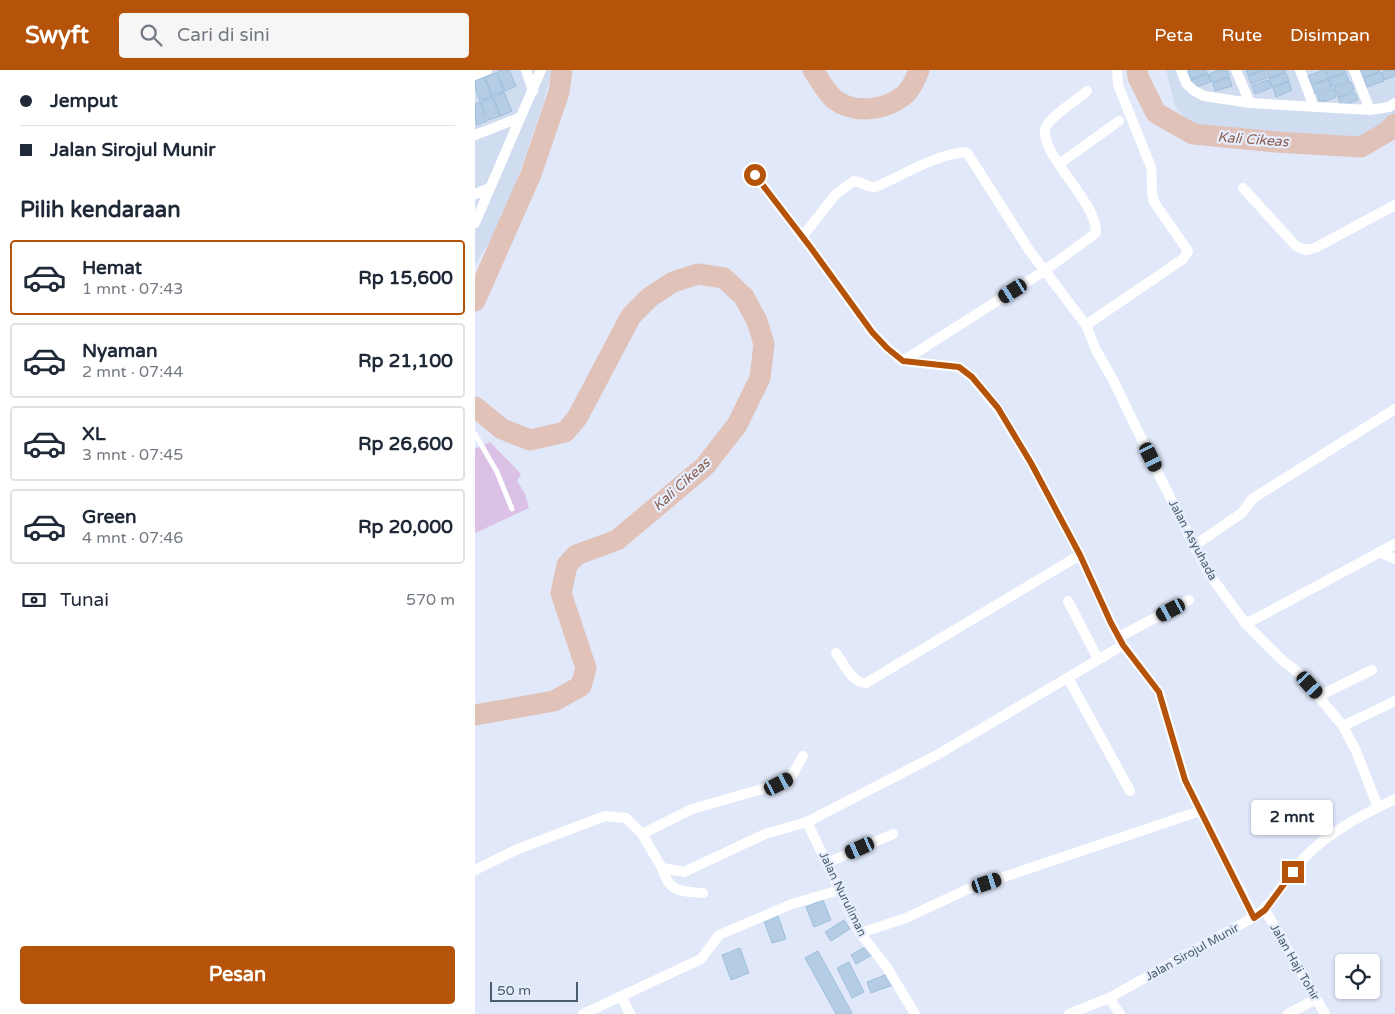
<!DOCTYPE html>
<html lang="id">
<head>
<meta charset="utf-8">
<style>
  :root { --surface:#fff; --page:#f6f6f7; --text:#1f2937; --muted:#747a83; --line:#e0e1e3; --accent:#b45309 }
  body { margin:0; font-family:"Varela Round",sans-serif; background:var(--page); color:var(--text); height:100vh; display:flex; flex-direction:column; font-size:19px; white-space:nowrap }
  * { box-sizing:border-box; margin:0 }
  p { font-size:16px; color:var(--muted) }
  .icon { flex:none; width:28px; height:28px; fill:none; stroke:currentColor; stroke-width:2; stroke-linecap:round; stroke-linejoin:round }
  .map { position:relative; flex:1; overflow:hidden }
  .side { display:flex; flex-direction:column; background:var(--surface); width:475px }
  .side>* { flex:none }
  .guide { display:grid; align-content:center; height:110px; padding:0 20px; background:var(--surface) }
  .tools { position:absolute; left:860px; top:884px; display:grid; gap:10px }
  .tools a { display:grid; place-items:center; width:45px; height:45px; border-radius:5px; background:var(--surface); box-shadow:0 1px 4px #0004; font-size:25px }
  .scale { position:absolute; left:15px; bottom:12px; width:88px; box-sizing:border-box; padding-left:5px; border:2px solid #4b5e6d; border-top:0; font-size:14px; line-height:18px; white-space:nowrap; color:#4b5e6d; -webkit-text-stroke:4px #e6edfd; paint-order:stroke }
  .end { position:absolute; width:22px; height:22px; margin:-11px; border:6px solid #b45309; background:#fff; box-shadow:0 0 0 2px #fff }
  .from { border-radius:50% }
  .bubble { position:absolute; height:35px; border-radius:5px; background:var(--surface); box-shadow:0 1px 4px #0004; font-size:16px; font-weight:700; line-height:35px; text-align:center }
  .car { position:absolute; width:15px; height:30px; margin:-15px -8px; border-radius:6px; box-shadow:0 0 4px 1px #0007; background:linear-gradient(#222 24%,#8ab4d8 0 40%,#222 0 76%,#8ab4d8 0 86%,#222 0) }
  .guide b { display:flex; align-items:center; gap:18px; height:48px; font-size:19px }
  .guide b+b { border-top:1px solid var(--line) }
  .guide i { width:12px; height:12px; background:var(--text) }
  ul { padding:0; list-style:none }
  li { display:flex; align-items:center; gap:15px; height:75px; margin:0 10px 8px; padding:0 10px; border:2px solid var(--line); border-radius:5px }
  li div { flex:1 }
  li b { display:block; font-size:19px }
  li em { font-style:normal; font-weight:700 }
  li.selected { border-color:var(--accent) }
  li>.icon { width:45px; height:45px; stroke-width:1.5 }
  h2 { padding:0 20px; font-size:22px; line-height:60px }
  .pay { display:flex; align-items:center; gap:12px; height:55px; padding:0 20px; font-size:19px }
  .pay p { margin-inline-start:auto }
  .cta { display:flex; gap:10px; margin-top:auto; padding:10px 20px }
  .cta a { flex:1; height:58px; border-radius:5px; background:var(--accent); color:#fff; font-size:20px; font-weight:700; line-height:58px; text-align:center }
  header { display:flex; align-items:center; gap:30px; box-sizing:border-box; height:70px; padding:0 25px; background:var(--accent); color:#fff }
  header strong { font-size:24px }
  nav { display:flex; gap:28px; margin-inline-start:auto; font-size:18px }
  .search { width:350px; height:45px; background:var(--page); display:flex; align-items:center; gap:12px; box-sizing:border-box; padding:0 18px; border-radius:5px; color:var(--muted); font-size:19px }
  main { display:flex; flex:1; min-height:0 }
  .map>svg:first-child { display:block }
  .residential { fill:#d0dcf0 }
  .green { fill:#dac1e5 }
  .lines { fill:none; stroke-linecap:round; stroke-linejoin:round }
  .river { stroke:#e0c2b8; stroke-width:21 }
  .building { fill:#b4cde4; stroke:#9ebfdc }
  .lane { stroke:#fff; stroke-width:5 }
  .street { stroke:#fff; stroke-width:10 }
  .route { stroke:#b45309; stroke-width:6 }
  .labels { text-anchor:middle; stroke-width:4.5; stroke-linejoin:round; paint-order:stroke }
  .street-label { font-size:12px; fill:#4b5e6d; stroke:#e6edfd }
  .water-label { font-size:14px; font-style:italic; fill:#8c5e4e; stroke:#e6edfd }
</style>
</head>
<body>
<header>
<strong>Swyft</strong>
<div class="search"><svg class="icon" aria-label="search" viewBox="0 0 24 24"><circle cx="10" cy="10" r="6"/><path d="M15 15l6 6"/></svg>Cari di sini</div>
<nav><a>Peta</a><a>Rute</a><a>Disimpan</a></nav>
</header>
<main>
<section class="side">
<div class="guide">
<b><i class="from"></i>Jemput</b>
<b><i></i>Jalan Sirojul Munir</b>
</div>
<h2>Pilih kendaraan</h2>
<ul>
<li class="selected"><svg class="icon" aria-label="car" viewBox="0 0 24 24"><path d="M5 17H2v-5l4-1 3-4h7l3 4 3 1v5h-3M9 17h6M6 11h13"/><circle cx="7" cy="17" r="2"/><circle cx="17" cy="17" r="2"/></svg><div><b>Hemat</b><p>1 mnt · 07:43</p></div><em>Rp 15,600</em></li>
<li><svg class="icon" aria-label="car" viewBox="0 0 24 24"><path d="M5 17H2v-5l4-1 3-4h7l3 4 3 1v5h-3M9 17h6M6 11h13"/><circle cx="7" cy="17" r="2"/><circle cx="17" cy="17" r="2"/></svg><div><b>Nyaman</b><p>2 mnt · 07:44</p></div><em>Rp 21,100</em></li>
<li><svg class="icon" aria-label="car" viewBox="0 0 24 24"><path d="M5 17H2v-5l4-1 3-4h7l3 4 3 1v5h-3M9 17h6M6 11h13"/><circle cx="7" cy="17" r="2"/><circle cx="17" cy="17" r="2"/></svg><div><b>XL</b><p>3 mnt · 07:45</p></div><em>Rp 26,600</em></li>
<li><svg class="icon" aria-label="car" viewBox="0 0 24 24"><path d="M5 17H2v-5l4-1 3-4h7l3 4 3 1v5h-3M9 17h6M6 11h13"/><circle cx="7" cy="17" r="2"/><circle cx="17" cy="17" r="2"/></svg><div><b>Green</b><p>4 mnt · 07:46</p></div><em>Rp 20,000</em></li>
</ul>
<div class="pay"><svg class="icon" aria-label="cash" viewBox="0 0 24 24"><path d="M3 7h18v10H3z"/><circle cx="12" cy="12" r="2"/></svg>Tunai<p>570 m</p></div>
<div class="cta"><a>Pesan</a></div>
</section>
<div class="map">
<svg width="920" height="944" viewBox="0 0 920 944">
  <rect width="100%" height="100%" fill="#e1e8f9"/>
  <path class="residential" d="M0 0H77L70 27 28 152 0 194Z
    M691 0H920V58L902 71 858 78 715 54 700 36Z"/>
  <path class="green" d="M15 372 46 404 42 411 50 424 54 438 0 463V379Z"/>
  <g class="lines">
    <path class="river" d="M338 0C344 9 351 22 359 29 378 44 409 41 428 26 435 21 441 8 444 0
      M662 0 663 7 681 43 718 64 801 72 886 77 912 62 920 54
      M0 231 56 104 84 22 87 0
      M0 337 27 359 55 370 90 362 102 348 156 246 175 227 198 212 223 204 249 208 269 227 282 251 289 274 285 308 262 355 230 396 142 470 101 485 92 495 86 523 111 598 106 616 79 631 0 645"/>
  </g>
  <path class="building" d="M27 0H34L41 16 30 21 22 2Z
    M715 0H731L732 3 716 9 713 1Z
    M744 0H752L754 6 737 12 734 4Z
    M771 0H787L773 5Z
    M789 0 792 8 776 14 773 6Z
    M791 0H810V2L794 8Z
    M849 0 853 9 836 14 833 6Z
    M851 0H870V2L854 8Z
    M886 0H905V1L889 8Z
    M911 0H920V6L910 10 907 2Z
    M906 2 909 11 892 17 889 8Z
    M21 3 29 21 17 26 10 7Z
    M811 3 814 11 797 17 794 9Z
    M871 3 874 11 857 17 854 9Z
    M733 4 736 12 719 18 716 10Z
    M9 7 17 26 5 31 0 18V11Z
    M754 7 757 16 740 21 738 13Z
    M853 9 856 18 839 24 836 16Z
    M793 10 796 18 780 24 777 16Z
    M814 12 817 20 801 27 798 18Z
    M876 12 879 20 863 27 859 18Z
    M858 19 861 27 845 33 842 25Z
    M29 22 37 41 26 46 18 27Z
    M879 22 883 30 866 36 863 28Z
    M17 27 25 46 14 50 6 32Z
    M5 32 12 51 1 55 0 34Z
    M348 830 356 850 339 857 331 837Z
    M302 843 311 869 297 873 288 848Z
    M369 850 375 859 356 871 350 862Z
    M392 876 397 885 381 894 376 885Z
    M265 878 274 903 256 910 247 885Z
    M343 881 377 943 375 944H361L330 888Z
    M374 892 389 922 377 928 362 898Z
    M413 904 418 915 396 923 392 912Z"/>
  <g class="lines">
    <path class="lane" d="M0 364 22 402 37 439"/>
    <path class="street" d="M51 0 58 21
      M706 0 711 13 718 20 729 26 775 33 895 40 914 37 920 33
      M761 0 775 33
      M825 0 839 37
      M879 0 895 40
      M0 5 12 0
      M0 65 44 48
      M584 94 644 51
      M280 105 336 178 397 262 412 278 428 291 484 297 497 307 523 339 556 393 605 485 636 553 648 575 684 622 710 710 779 847
      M768 118 821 176 831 180 840 178 920 135
      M0 124 15 118
      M0 153 66 0
      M327 167 361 124 379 111C387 112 393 118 401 117 427 105 463 84 490 82L493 84 554 180 611 255 621 280 638 310 704 446 734 504 771 554 805 588 825 604 868 656 881 681 903 737
      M611 255 708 189 713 181 679 132C675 120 678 109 676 97L643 15 642 0
      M428 291 569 201 621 163C623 132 561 81 571 57 575 47 603 29 612 21
      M720 475 767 443 777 429 920 339
      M904 482 920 489
      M593 531 623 589
      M771 554 920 474
      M644 567 714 530
      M361 583C369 594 377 613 391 613L605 485
      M593 608 655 721
      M844 626 897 600
      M868 656 920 631
      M332 752 385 863 411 896 440 944
      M167 764 217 739 305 714 315 709 328 686
      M352 793 418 764
      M187 798C194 822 204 821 228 823
      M0 800 43 779 130 746 151 748 167 764 187 798 209 802 290 764 332 752 462 685 648 575
      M790 840 850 944
      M385 863 431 848 493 819 725 741
      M146 926 155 944
      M634 928 645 944
      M108 944 226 889 244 865 317 834 364 820
      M594 944 634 928 779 847C801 832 810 807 829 788 854 762 887 745 920 729
      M813 944 841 929"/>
  </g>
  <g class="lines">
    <path class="route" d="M280 105 336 178 397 262 412 278 428 291 484 297 497 307 523 338 556 393 605 485 636 553 648 575 684 622 710 710 779 848 790 840 818 802"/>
  </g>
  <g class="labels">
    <g class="street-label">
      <text transform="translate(718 470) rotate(62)" y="4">Jalan Asyuhada</text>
      <text transform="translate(368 824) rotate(64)" y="4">Jalan Nuruliman</text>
      <text transform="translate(717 882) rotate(-29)" y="4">Jalan Sirojul Munir</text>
      <text transform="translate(820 892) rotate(60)" y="4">Jalan Haji Tohir</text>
    </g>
    <g class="water-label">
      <text transform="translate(778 69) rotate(4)" y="5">Kali Cikeas</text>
      <text transform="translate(206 414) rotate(-42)" y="5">Kali Cikeas</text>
    </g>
  </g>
</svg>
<div class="tools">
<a><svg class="icon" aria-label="locate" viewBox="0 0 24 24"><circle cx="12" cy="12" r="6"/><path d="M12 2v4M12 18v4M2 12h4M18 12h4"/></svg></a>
</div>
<div class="scale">50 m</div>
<i class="end from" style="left:280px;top:105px"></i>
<i class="end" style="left:818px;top:802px"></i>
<div class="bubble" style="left:776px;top:730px;width:82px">2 mnt</div>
<i class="car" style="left:538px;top:221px;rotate:237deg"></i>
<i class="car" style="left:676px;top:387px;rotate:154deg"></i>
<i class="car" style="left:696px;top:540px;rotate:242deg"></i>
<i class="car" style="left:835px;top:615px;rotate:138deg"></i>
<i class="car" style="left:304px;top:714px;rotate:63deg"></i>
<i class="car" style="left:385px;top:778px;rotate:246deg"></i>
<i class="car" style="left:512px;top:813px;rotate:72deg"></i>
</div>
</main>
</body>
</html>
